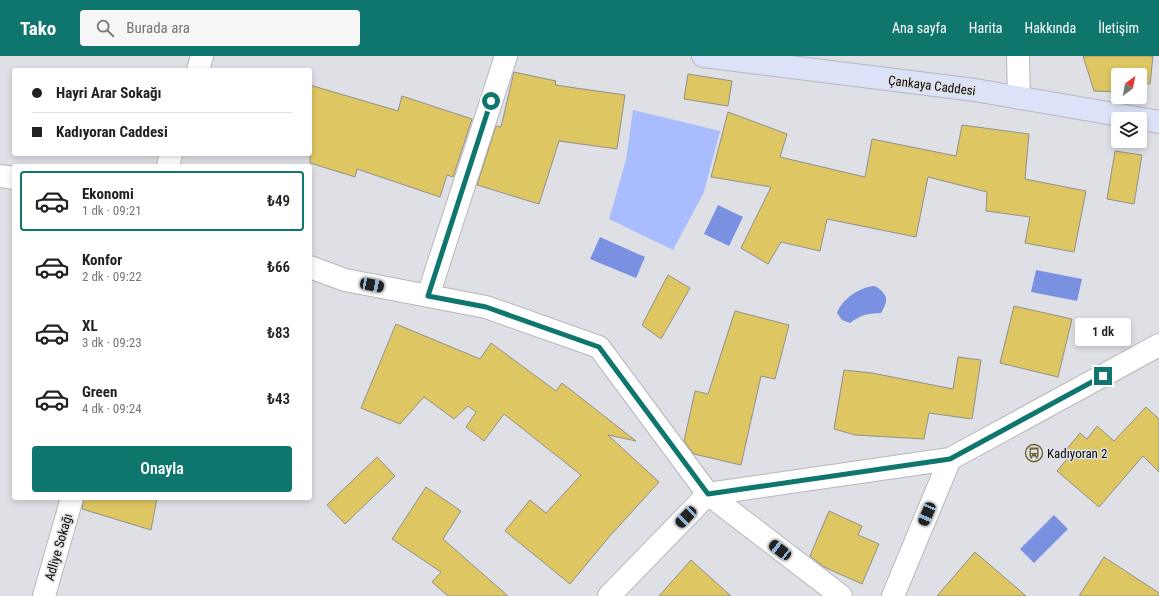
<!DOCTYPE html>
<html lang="tr">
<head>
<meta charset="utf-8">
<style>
  :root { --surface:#fff; --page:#f6f6f6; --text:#222; --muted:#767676; --line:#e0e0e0; --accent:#0f766e }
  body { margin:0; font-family:"Roboto Condensed",sans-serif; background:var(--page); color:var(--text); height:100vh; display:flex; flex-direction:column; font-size:15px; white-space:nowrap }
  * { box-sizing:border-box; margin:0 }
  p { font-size:13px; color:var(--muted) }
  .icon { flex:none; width:22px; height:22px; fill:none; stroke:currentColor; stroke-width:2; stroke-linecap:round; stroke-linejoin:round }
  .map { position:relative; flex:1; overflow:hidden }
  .sheet { position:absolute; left:12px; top:108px; width:300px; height:336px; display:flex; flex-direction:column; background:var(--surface); border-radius:4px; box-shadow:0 2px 6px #0003 }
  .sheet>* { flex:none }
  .guide { position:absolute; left:12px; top:12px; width:300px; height:88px; border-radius:4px; box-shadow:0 2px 6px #0003; display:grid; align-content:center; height:88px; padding:0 20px; background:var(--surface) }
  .needle { width:26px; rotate:32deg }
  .tools { position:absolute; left:1111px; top:12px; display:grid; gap:8px }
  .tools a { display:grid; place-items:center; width:36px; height:36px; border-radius:4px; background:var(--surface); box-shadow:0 2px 6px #0003; font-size:20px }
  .end { position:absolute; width:18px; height:18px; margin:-9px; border:5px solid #0f766e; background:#fff; box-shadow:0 0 0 2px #fff }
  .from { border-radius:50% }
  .bubble { position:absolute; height:28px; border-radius:4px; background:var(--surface); box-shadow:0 2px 6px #0003; font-size:13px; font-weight:600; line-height:28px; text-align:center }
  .car { position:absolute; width:12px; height:24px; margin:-12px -6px; border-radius:5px; box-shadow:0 0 3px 1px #0007; background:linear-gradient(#222 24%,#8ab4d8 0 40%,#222 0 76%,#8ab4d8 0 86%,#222 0) }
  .guide b { display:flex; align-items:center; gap:14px; height:38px; font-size:15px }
  .guide b+b { border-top:1px solid var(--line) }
  .guide i { width:10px; height:10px; background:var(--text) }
  ul { padding:7px 0 0; list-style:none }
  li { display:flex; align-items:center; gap:12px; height:60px; margin:0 8px 6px; padding:0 12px; border:2px solid transparent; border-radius:4px }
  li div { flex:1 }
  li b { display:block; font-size:15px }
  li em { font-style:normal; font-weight:600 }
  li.current { border-color:var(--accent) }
  li>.icon { width:36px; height:36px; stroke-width:1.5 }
  .cta { display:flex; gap:8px; margin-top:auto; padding:8px 20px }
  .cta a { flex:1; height:46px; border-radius:4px; background:var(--accent); color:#fff; font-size:16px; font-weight:600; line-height:46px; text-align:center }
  header { display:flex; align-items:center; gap:24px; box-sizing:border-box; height:56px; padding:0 20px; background:var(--accent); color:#fff }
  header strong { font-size:19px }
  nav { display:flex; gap:22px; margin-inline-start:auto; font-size:14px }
  .search { width:280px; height:36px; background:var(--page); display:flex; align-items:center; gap:10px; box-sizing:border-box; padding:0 14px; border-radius:4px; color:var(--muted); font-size:15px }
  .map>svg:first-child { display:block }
  .green { fill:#a8bcfe }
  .water { fill:#7a91e2 }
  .building { fill:#dec662; stroke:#91908c }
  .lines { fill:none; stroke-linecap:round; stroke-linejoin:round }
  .street-casing { stroke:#b5b7bb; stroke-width:24 }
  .secondary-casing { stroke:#b5b7bb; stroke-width:24 }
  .street { stroke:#fff; stroke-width:22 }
  .secondary { stroke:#dce3f8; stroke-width:22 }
  .route { stroke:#0f766e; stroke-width:5 }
  .labels { text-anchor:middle; stroke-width:3; stroke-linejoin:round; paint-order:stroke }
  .street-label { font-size:13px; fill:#0b0c0d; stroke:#dfe0e5 }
  .poi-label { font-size:13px; fill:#0b0c0d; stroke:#dfe0e5; text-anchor:start }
</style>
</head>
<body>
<header>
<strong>Tako</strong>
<div class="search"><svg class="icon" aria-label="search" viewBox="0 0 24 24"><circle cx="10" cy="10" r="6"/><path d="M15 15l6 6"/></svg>Burada ara</div>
<nav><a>Ana sayfa</a><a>Harita</a><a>Hakkında</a><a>İletişim</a></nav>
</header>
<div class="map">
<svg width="1159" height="540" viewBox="0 0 1159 540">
  <rect width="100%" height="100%" fill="#dfe0e5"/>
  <path class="green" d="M633 54 720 75 704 136 673 194 609 163 626 104Z"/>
  <path class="water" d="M718 149 743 161 729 190 704 178Z
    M600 181 645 201 636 222 590 203Z
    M1036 214 1082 223 1077 245 1031 236Z
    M875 230C888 238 889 244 881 257 866 258 863 258 850 267L842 264 837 257C843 242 860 231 875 230Z
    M1054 459 1068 473 1034 507 1020 493Z"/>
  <path class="building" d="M1083 0H1153L1150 28 1140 27V19H1118V36L1094 35Z
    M514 16 556 25 555 29 625 39 617 93 559 85 539 148 477 129 496 70 501 71Z
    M688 18 732 25 728 50 684 43Z
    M310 29 398 55 402 40 472 63 453 121 447 119 440 141 357 113 355 121 310 107Z
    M728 56 787 78 780 101 865 121 872 83 956 100 962 69 1029 78 1025 123 1086 135 1074 196 1025 187 1030 161 986 155 987 136 928 121 916 181 827 163 820 195 781 186 768 208 741 192 771 131 711 121Z
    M1115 95 1142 99 1134 148 1107 143Z
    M668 219 690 232 661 283 642 269Z
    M1014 250 1072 263 1058 321 1000 307Z
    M735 255 789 269 775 323 761 320 741 409 694 398 684 385 695 335 708 338Z
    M396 268 480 303 491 287 556 335 562 327 636 385 608 379 659 426 609 481 570 528 505 475 530 444 546 457 581 419 504 358 484 385 466 371 476 356 468 350 454 363 424 341 400 368 361 352Z
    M958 301 981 304 972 363 929 357 924 383 855 379 834 373 844 314 872 317 953 333Z
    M1146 351 1159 363V416L1143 400 1099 451 1057 415 1067 403 1062 399 1080 377 1087 383 1097 370 1114 385Z
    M377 401 395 420 345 468 327 449Z
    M426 431 461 455 443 483 508 540H448L432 526 441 516 392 483Z
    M84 442H157L151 474 82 453Z
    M829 455 862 470 858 479 879 488 862 528 824 511 810 500Z
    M975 496 1026 540H937Z
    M1104 501 1159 537V540H1079Z
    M691 504 731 540H659Z"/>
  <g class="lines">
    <g class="street-casing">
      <path id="street" d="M1018 0 1019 42
        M198 14 202 0
        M168 110 171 98
        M0 120 14 122
        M310 211 345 224 486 251 599 291 708 438 841 540
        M428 240 506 0
        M708 438 950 403 1159 289
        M44 540 72 442
        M609 540 708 438
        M893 540 950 403"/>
    </g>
    <g class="secondary-casing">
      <path id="secondary" d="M703 0 975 34 1159 66"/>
    </g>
    <use href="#street" class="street"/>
    <use href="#secondary" class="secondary"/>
  </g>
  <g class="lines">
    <path class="route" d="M491 45 428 240 486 251 599 291 708 438 950 403 1103 320"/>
  </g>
  <defs>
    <g id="bus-ring" transform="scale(0.9)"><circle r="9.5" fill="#dfe0e5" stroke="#6b5f2c" stroke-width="1.5"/><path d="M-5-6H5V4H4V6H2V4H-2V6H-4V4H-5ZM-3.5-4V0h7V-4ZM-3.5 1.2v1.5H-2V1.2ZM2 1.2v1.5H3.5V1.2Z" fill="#6b5f2c"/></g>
  </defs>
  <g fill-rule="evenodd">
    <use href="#bus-ring" x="1034" y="397"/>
  </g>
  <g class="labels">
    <g class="street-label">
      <text transform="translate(932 29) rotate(7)" y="5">Çankaya Caddesi</text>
      <text transform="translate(58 491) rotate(-74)" y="5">Adliye Sokağı</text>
    </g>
    <g class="poi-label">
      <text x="1047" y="402">Kadıyoran 2</text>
    </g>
  </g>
</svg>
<div class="tools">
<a><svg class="needle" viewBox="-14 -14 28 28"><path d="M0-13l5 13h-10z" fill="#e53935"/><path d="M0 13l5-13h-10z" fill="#767676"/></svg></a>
<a><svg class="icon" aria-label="layers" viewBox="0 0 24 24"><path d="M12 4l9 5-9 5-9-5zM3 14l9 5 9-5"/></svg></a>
</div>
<i class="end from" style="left:491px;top:45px"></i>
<i class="end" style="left:1103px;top:320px"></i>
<div class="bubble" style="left:1075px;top:262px;width:56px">1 dk</div>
<i class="car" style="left:372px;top:229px;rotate:101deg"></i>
<i class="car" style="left:927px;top:458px;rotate:203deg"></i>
<i class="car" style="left:686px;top:461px;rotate:224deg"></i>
<i class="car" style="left:780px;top:494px;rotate:308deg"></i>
<div class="guide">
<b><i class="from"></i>Hayri Arar Sokağı</b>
<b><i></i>Kadıyoran Caddesi</b>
</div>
<section class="sheet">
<ul>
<li class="current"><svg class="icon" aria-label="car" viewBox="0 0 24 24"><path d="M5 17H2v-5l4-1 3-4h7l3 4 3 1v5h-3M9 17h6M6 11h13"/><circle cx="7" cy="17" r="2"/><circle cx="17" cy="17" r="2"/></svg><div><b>Ekonomi</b><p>1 dk · 09:21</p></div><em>₺49</em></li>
<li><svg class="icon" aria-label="car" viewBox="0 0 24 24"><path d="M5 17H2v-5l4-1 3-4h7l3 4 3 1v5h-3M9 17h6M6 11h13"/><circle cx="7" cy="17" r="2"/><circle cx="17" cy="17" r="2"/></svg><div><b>Konfor</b><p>2 dk · 09:22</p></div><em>₺66</em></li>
<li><svg class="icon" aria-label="car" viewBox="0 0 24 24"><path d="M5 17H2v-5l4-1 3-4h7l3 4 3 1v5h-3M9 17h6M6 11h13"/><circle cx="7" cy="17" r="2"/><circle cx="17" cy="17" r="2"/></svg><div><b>XL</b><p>3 dk · 09:23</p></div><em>₺83</em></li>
<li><svg class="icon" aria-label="car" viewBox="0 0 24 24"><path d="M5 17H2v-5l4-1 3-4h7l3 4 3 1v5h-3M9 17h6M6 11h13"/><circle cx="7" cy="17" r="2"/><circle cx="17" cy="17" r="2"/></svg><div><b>Green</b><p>4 dk · 09:24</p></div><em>₺43</em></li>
</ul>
<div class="cta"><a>Onayla</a></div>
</section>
</div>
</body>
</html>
